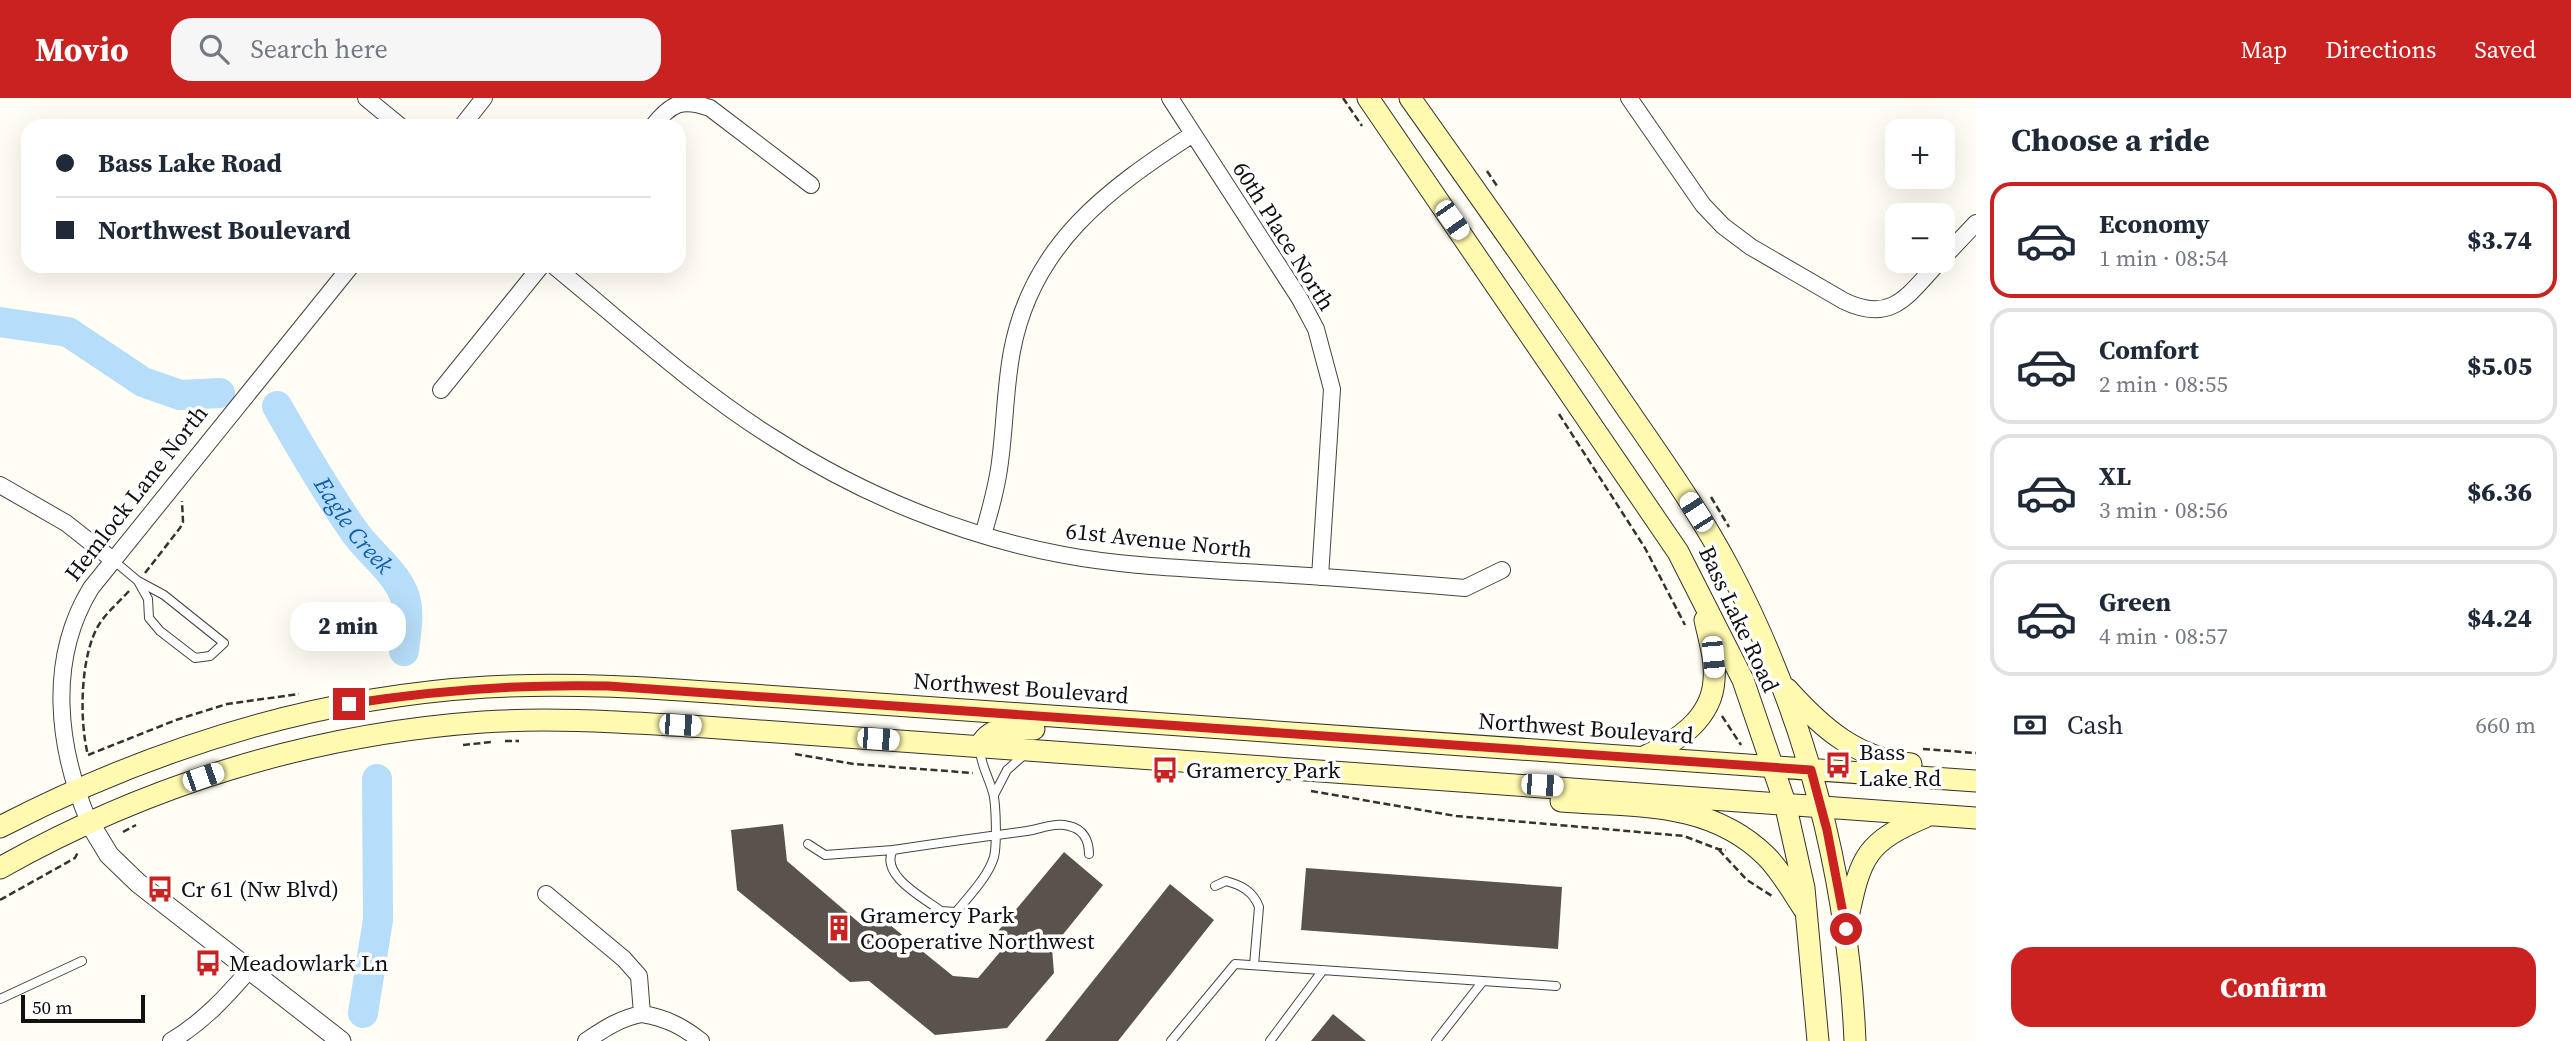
<!DOCTYPE html>
<html lang="en">
<head>
<meta charset="utf-8">
<style>
  :root { --surface:#fff; --page:#f6f6f7; --text:#1f2937; --muted:#747a83; --line:#e0e1e3; --accent:#c92221 }
  body { margin:0; font-family:"Source Serif 4",serif; background:var(--page); color:var(--text); height:100vh; display:flex; flex-direction:column; font-size:26px; white-space:nowrap }
  * { box-sizing:border-box; margin:0 }
  p { font-size:23px; color:var(--muted) }
  .icon { flex:none; width:38px; height:38px; fill:none; stroke:currentColor; stroke-width:2; stroke-linecap:round; stroke-linejoin:round }
  .map { position:relative; flex:1; overflow:hidden }
  .side { display:flex; flex-direction:column; background:var(--surface); width:595px }
  .side>* { flex:none }
  .guide { position:absolute; left:21px; top:21px; width:665px; height:154px; border-radius:21px; box-shadow:0 7px 28px #0002; display:grid; align-content:center; height:154px; padding:0 35px; background:var(--surface) }
  .buttons { position:absolute; left:1885px; top:21px; display:grid; gap:14px }
  .buttons a { display:grid; place-items:center; width:70px; height:70px; border-radius:14px; background:var(--surface); box-shadow:0 7px 28px #0002; font-size:35px }
  .scale { position:absolute; left:21px; bottom:18px; width:124px; box-sizing:border-box; padding-left:7px; border:4px solid #111; border-top:0; font-size:19px; line-height:24px; white-space:nowrap; color:#111; -webkit-text-stroke:5px #fff; paint-order:stroke }
  .end { position:absolute; width:32px; height:32px; margin:-16px; border:9px solid #c92221; background:#fff; box-shadow:0 0 0 4px #fff }
  .from { border-radius:50% }
  .bubble { position:absolute; height:49px; border-radius:21px; background:var(--surface); box-shadow:0 7px 28px #0002; font-size:23px; font-weight:800; line-height:49px; text-align:center }
  .car { position:absolute; width:21px; height:42px; margin:-21px -10px; border-radius:9px; box-shadow:0 0 5px 2px #0007; background:linear-gradient(#fff 24%,#345 0 40%,#fff 0 76%,#345 0 86%,#fff 0) }
  .guide b { display:flex; align-items:center; gap:24px; height:66px; font-size:26px }
  .guide b+b { border-top:2px solid var(--line) }
  .guide i { width:18px; height:18px; background:var(--text) }
  ul { padding:0; list-style:none }
  li { display:flex; align-items:center; gap:21px; height:116px; margin:0 14px 10px; padding:0 21px; border:4px solid var(--line); border-radius:21px }
  li div { flex:1 }
  li b { display:block; font-size:26px }
  li em { font-style:normal; font-weight:800 }
  li.current { border-color:var(--accent) }
  li>.icon { width:63px; height:63px; stroke-width:1.5 }
  h2 { padding:0 35px; font-size:32px; line-height:84px }
  .pay { display:flex; align-items:center; gap:18px; height:77px; padding:0 35px; font-size:26px }
  .pay p { margin-inline-start:auto }
  .cta { display:flex; gap:14px; margin-top:auto; padding:14px 35px }
  .cta a { flex:1; height:80px; border-radius:21px; background:var(--accent); color:#fff; font-size:28px; font-weight:800; line-height:80px; text-align:center }
  header { display:flex; align-items:center; gap:42px; box-sizing:border-box; height:98px; padding:0 35px; background:var(--accent); color:#fff }
  header strong { font-size:33px }
  nav { display:flex; gap:38px; margin-inline-start:auto; font-size:24px }
  .search { width:490px; height:63px; background:var(--page); display:flex; align-items:center; gap:18px; box-sizing:border-box; padding:0 24px; border-radius:21px; color:var(--muted); font-size:26px }
  main { display:flex; flex:1; min-height:0 }
  .map>svg:first-child { display:block }
  .lines { fill:none; stroke-linecap:round; stroke-linejoin:round }
  .river { stroke:#b6ddf9; stroke-width:30 }
  .building { fill:#5a524c }
  .service-casing { stroke:#444; stroke-width:10 }
  .minor-casing { stroke:#444; stroke-width:18 }
  .tertiary-casing { stroke:#444; stroke-width:21 }
  .secondary-casing { stroke:#333; stroke-width:23 }
  .path { stroke:#333; stroke-width:2.5; stroke-dasharray:7 3.5; stroke-linecap:butt }
  .service { stroke:#fff; stroke-width:8 }
  .minor { stroke:#fff; stroke-width:16 }
  .tertiary { stroke:#fff; stroke-width:19 }
  .secondary { stroke:#fffaaf; stroke-width:21 }
  .route { stroke:#c92221; stroke-width:9 }
  .labels { text-anchor:middle; stroke-width:7; stroke-linejoin:round; paint-order:stroke }
  .street-label { font-size:23px; fill:#111; stroke:#fff }
  .poi-label { font-size:23px; fill:#111; stroke:#fff; text-anchor:start }
  .water-label { font-size:24px; font-style:italic; fill:#1260aa; stroke:#fff }
</style>
</head>
<body>
<header>
<strong>Movio</strong>
<div class="search"><svg class="icon" aria-label="search" viewBox="0 0 24 24"><circle cx="10" cy="10" r="6"/><path d="M15 15l6 6"/></svg>Search here</div>
<nav><a>Map</a><a>Directions</a><a>Saved</a></nav>
</header>
<main>
<div class="map">
<svg width="1976" height="943" viewBox="0 0 1976 943">
  <rect width="100%" height="100%" fill="#fffdf4"/>
  <g class="lines">
    <g class="river">
      <path d="M0 224 68 234 143 284 180 297 220 295"/>
      <path id="s1" d="M277 308C302 352 327 395 356 436 371 456 393 472 403 494 411 512 406 534 404 553"/>
      <path d="M363 915 378 822 377 681"/>
    </g>
  </g>
  <path class="building" d="M783 726 787 763 863 828 890 827 953 878 978 880 1000 854 998 833 1064 754 1103 787 1052 850 1054 875 1007 930 935 937 869 883 850 884 737 792 731 732Z
    M1306 770 1562 789 1558 851 1301 832Z
    M1170 786 1214 822 1118 943H1045Z
    M1333 916 1366 943H1311Z"/>
  <g class="lines">
    <g class="service-casing">
      <path id="service" d="M113 462 138 483 148 501 149 520 160 533 195 560 210 558 224 545 164 497 138 483
        M980 652C981 669 991 683 994 699 996 713 997 746 994 759 988 779 969 798 956 814L941 813C924 800 879 777 893 752 938 745 982 739 1027 733 1041 731 1054 724 1069 728 1083 731 1089 742 1089 756
        M994 697 1007 672 1025 656
        M808 746 825 757 893 752
        M1215 788 1226 783C1241 787 1253 793 1259 809L1254 867
        M1483 883 1556 888
        M0 901 82 863
        M1171 943 1235 866 1483 883 1436 943
        M1270 943 1323 872"/>
    </g>
    <g class="minor-casing">
      <path id="minor" d="M366 0 400 28
        M1170 0 1300 201 1316 231 1332 291 1320 479
        M1629 0 1703 107 1723 128 1751 149 1844 203C1893 227 1909 195 1940 163
        M462 28 484 0
        M653 28C671 5 682 0 710 10L811 87
        M1942 161 1976 125
        M554 168C626 227 696 292 775 341 862 397 962 438 1064 457 1122 468 1183 470 1243 474 1317 478 1391 484 1465 490L1502 472
        M441 292 541 168
        M0 387 66 425 113 462
        M983 437C990 413 997 389 1000 364 1005 327 1005 290 1012 253 1032 146 1108 91 1193 36
        M89 724C57 649 47 562 91 490L351 168
        M546 796 624 861 639 878 642 916C666 920 682 928 701 943
        M171 943C203 924 226 899 250 871
        M586 943C604 931 620 920 642 916"/>
    </g>
    <g class="tertiary-casing">
      <path id="tertiary" d="M89 724 109 757 138 785 341 943"/>
    </g>
    <g class="secondary-casing">
      <path id="secondary" d="M1368 0 1678 454 1743 582 1785 705 1804 790 1818 943
        M1410 0C1481 100 1552 200 1621 302 1659 357 1699 413 1730 472 1806 617 1848 780 1855 943
        M1787 591C1822 630 1857 661 1911 666
        M980 649C989 627 1014 630 1034 631
        M1644 659C1676 644 1712 621 1714 582 1716 562 1709 541 1705 522
        M1561 703C1635 709 1709 702 1766 758 1781 773 1792 793 1804 811
        M0 729C151 651 316 599 487 589 570 584 654 590 737 596L1976 683
        M0 770C149 686 313 636 483 624 557 619 631 625 705 629L1976 720
        M1848 819C1861 758 1866 744 1925 719"/>
    </g>
    <path class="path" d="M1343 0 1362 28
      M1487 73 1497 88
      M1559 316 1645 450 1685 527
      M1711 399 1729 429
      M145 475 180 430 183 424 182 403
      M129 493C119 504 108 513 100 525 80 555 79 623 88 657L176 622 227 606 299 596
      M1722 618 1741 647
      M505 643H519
      M463 647 491 644
      M1923 651 1976 655
      M795 656 854 666 973 675
      M1311 693 1456 718 1684 738 1718 751 1726 752
      M123 734 136 727
      M1719 752 1747 782 1772 798
      M0 802 75 760 78 754"/>
    <use href="#service" class="service"/>
    <use href="#minor" class="minor"/>
    <use href="#tertiary" class="tertiary"/>
    <use href="#secondary" class="secondary"/>
  </g>
  <g class="lines">
    <path class="route" d="M349 606C436 592 521 586 608 588L1811 672 1827 732 1846 831"/>
  </g>
  <defs>
    <g id="bus-bare" transform="scale(2.1)"><path d="M-5-6H5V4H4V6H2V4H-2V6H-4V4H-5ZM-3.5-4V0h7V-4ZM-3.5 1.2v1.5H-2V1.2ZM2 1.2v1.5H3.5V1.2Z" fill="#c92221" stroke="#fff" stroke-width="2.5" paint-order="stroke"/></g>
    <g id="building-bare" transform="scale(2.1)"><path d="M-4-6H4V6H1V3H-1V6H-4ZM-2.5-4.3h1.7v1.8h-1.7ZM.8-4.3h1.7v1.8H.8ZM-2.5-1h1.7V.8h-1.7ZM.8-1h1.7V.8H.8Z" fill="#c92221" stroke="#fff" stroke-width="2.5" paint-order="stroke"/></g>
  </defs>
  <g fill-rule="evenodd">
    <use href="#bus-bare" x="1838" y="667"/>
    <use href="#bus-bare" x="1165" y="672"/>
    <use href="#bus-bare" x="160" y="791"/>
    <use href="#building-bare" x="839" y="830"/>
    <use href="#bus-bare" x="208" y="865"/>
  </g>
  <g class="labels">
    <g class="street-label">
      <text transform="translate(1284 138) rotate(58)" y="8">60th Place North</text>
      <text transform="translate(136 395) rotate(-52)" y="8">Hemlock Lane North</text>
      <text transform="translate(1159 442) rotate(6)" y="8">61st Avenue North</text>
      <text transform="translate(1739 521) rotate(65)" y="8">Bass Lake Road</text>
      <text transform="translate(1021 590) rotate(4)" y="8">Northwest Boulevard</text>
      <text transform="translate(1586 630) rotate(4)" y="8">Northwest Boulevard</text>
    </g>
    <g class="poi-label">
      <text x="1859" y="662">Bass<tspan x="1859" dy="26">Lake Rd</tspan></text>
      <text x="1186" y="680">Gramercy Park</text>
      <text x="181" y="799">Cr 61 (Nw Blvd)</text>
      <text x="860" y="825">Gramercy Park<tspan x="860" dy="26">Cooperative Northwest</tspan></text>
      <text x="229" y="873">Meadowlark Ln</text>
    </g>
    <g class="water-label">
      <text dy="8" stroke="none"><textPath href="#s1" startOffset="142">Eagle Creek</textPath></text>
    </g>
  </g>
</svg>
<div class="buttons">
<a>+</a>
<a>−</a>
</div>
<div class="scale">50 m</div>
<i class="end from" style="left:1846px;top:831px"></i>
<i class="end" style="left:349px;top:606px"></i>
<div class="bubble" style="left:290px;top:504px;width:116px">2 min</div>
<i class="car" style="left:1452px;top:122px;rotate:145deg"></i>
<i class="car" style="left:1696px;top:414px;rotate:327deg"></i>
<i class="car" style="left:1713px;top:559px;rotate:175deg"></i>
<i class="car" style="left:680px;top:627px;rotate:93deg"></i>
<i class="car" style="left:878px;top:641px;rotate:94deg"></i>
<i class="car" style="left:203px;top:679px;rotate:71deg"></i>
<i class="car" style="left:1542px;top:687px;rotate:94deg"></i>
<div class="guide">
<b><i class="from"></i>Bass Lake Road</b>
<b><i></i>Northwest Boulevard</b>
</div>
</div>
<section class="side">
<h2>Choose a ride</h2>
<ul>
<li class="current"><svg class="icon" aria-label="car" viewBox="0 0 24 24"><path d="M5 17H2v-5l4-1 3-4h7l3 4 3 1v5h-3M9 17h6M6 11h13"/><circle cx="7" cy="17" r="2"/><circle cx="17" cy="17" r="2"/></svg><div><b>Economy</b><p>1 min · 08:54</p></div><em>$3.74</em></li>
<li><svg class="icon" aria-label="car" viewBox="0 0 24 24"><path d="M5 17H2v-5l4-1 3-4h7l3 4 3 1v5h-3M9 17h6M6 11h13"/><circle cx="7" cy="17" r="2"/><circle cx="17" cy="17" r="2"/></svg><div><b>Comfort</b><p>2 min · 08:55</p></div><em>$5.05</em></li>
<li><svg class="icon" aria-label="car" viewBox="0 0 24 24"><path d="M5 17H2v-5l4-1 3-4h7l3 4 3 1v5h-3M9 17h6M6 11h13"/><circle cx="7" cy="17" r="2"/><circle cx="17" cy="17" r="2"/></svg><div><b>XL</b><p>3 min · 08:56</p></div><em>$6.36</em></li>
<li><svg class="icon" aria-label="car" viewBox="0 0 24 24"><path d="M5 17H2v-5l4-1 3-4h7l3 4 3 1v5h-3M9 17h6M6 11h13"/><circle cx="7" cy="17" r="2"/><circle cx="17" cy="17" r="2"/></svg><div><b>Green</b><p>4 min · 08:57</p></div><em>$4.24</em></li>
</ul>
<div class="pay"><svg class="icon" aria-label="cash" viewBox="0 0 24 24"><path d="M3 7h18v10H3z"/><circle cx="12" cy="12" r="2"/></svg>Cash<p>660 m</p></div>
<div class="cta"><a>Confirm</a></div>
</section>
</main>
</body>
</html>
